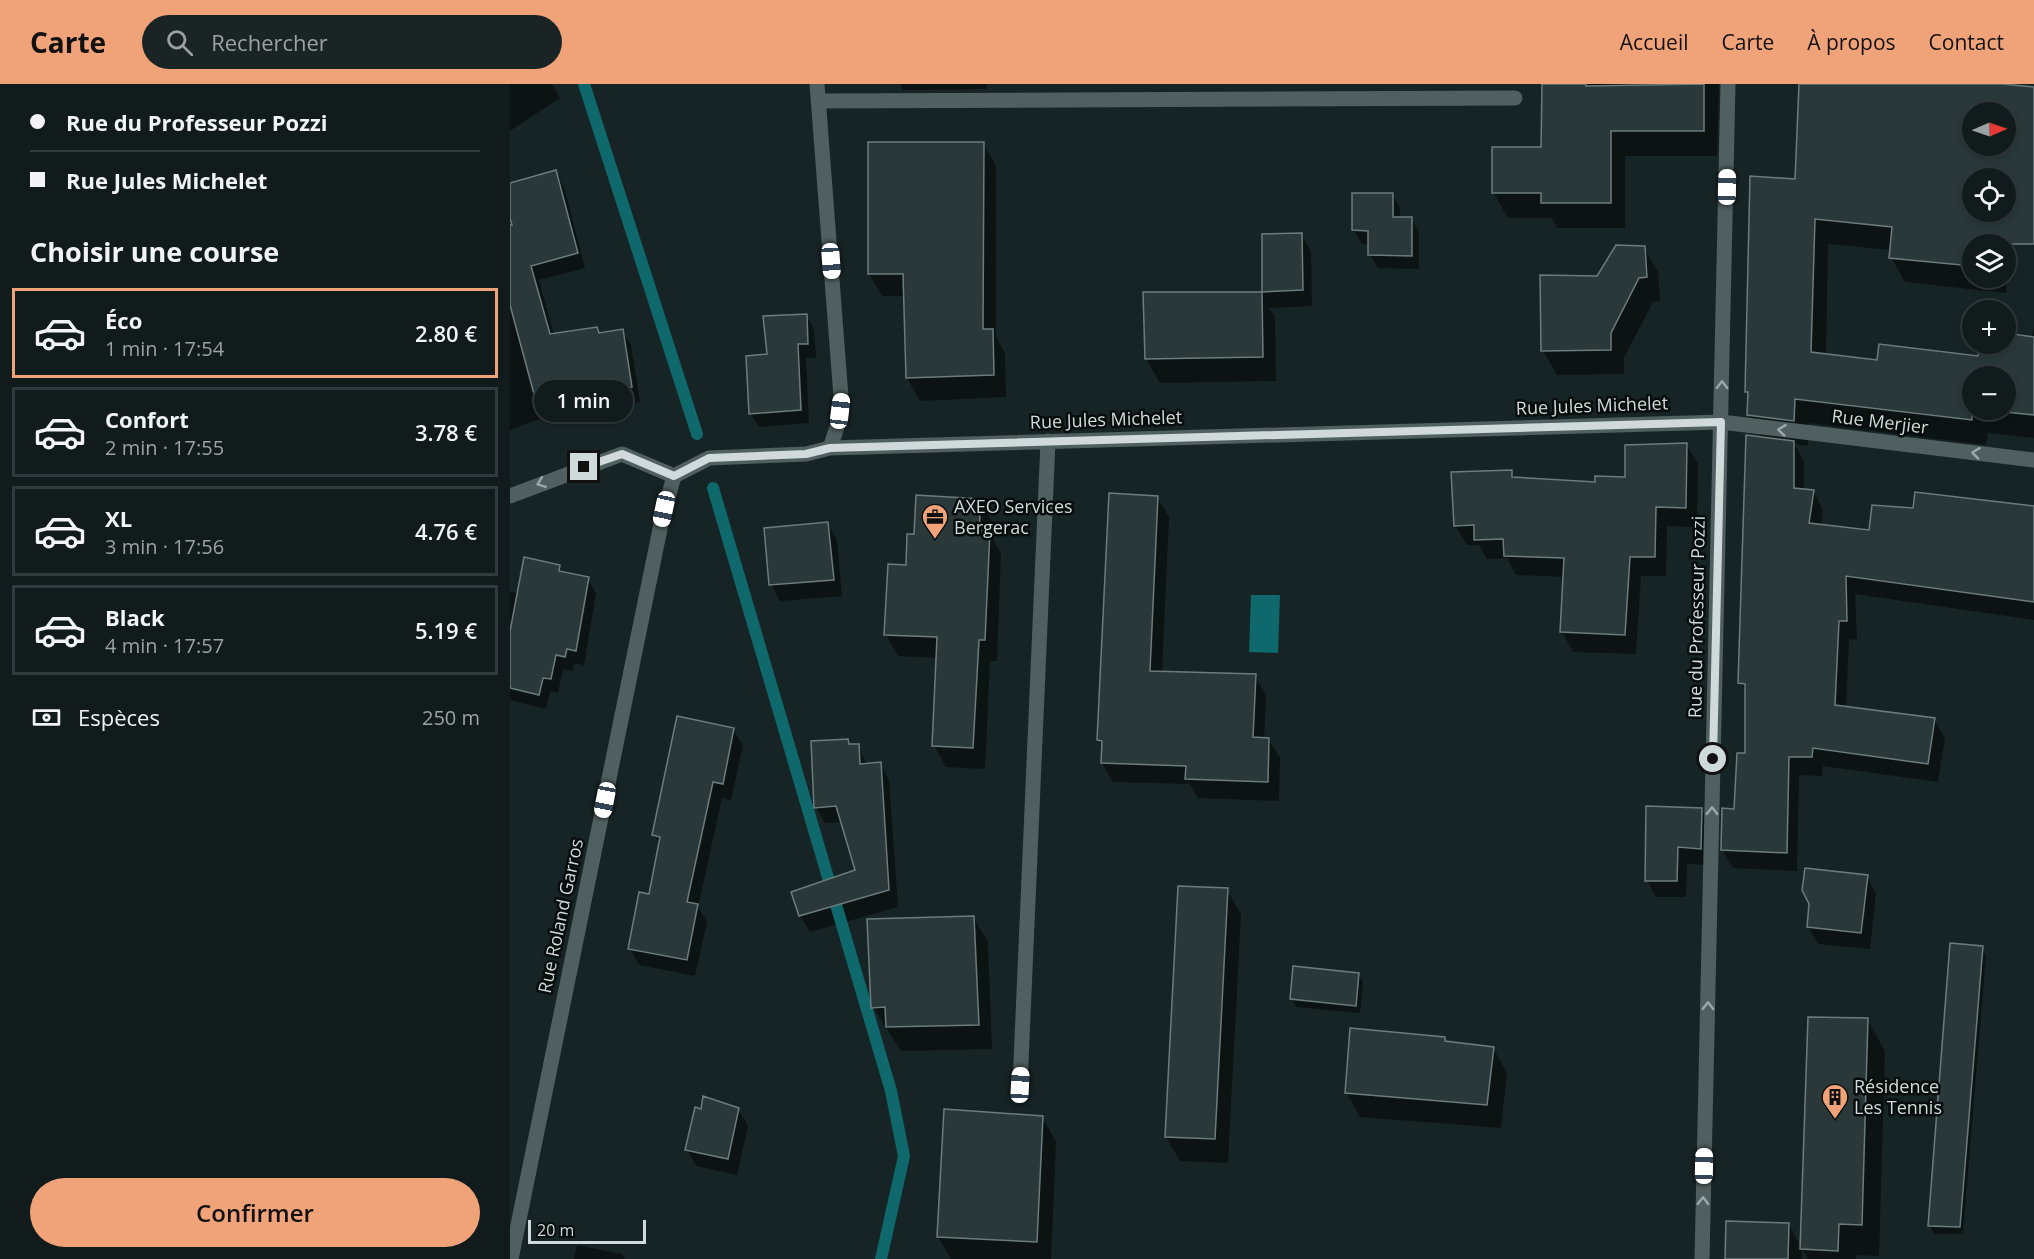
<!DOCTYPE html>
<html lang="fr">
<head>
<meta charset="utf-8">
<style>
  :root { --surface:#111b1c; --page:#1a2425; --text:#f1f3f6; --muted:#9ca1a3; --line:#30393b; --accent:#f0a279 }
  body { margin:0; font-family:"Open Sans",sans-serif; background:var(--page); color:var(--text); height:100vh; display:flex; flex-direction:column; font-size:22px; white-space:nowrap }
  * { box-sizing:border-box; margin:0 }
  p { font-size:20px; color:var(--muted) }
  .icon { flex:none; width:33px; height:33px; fill:none; stroke:currentColor; stroke-width:2; stroke-linecap:round; stroke-linejoin:round }
  .map { position:relative; flex:1; overflow:hidden }
  .side { display:flex; flex-direction:column; background:var(--surface); width:510px }
  .side>* { flex:none }
  .hud { display:grid; align-content:center; height:132px; padding:0 30px; background:var(--surface) }
  .needle { width:39px; rotate:88deg }
  .buttons { position:absolute; left:1452px; top:18px; display:grid; gap:12px }
  .buttons a { display:grid; place-items:center; width:54px; height:54px; border-radius:50%; background:var(--surface); box-shadow:0 3px 9px #0003,0 0 0 2px var(--line); font-size:30px }
  .scale { position:absolute; left:18px; bottom:15px; width:118px; box-sizing:border-box; padding-left:6px; border:3px solid #d1dada; border-top:0; font-size:16px; line-height:21px; white-space:nowrap; color:#d1dada; -webkit-text-stroke:4px #070c0c; paint-order:stroke }
  .end { position:absolute; width:27px; height:27px; margin:-14px; border:8px solid #d1dada; background:#111; box-shadow:0 0 0 3px #111 }
  .from { border-radius:50% }
  .bubble { position:absolute; height:42px; border-radius:21px; background:var(--surface); box-shadow:0 3px 9px #0003,0 0 0 2px var(--line); font-size:20px; font-weight:600; line-height:42px; text-align:center }
  .car { position:absolute; width:18px; height:36px; margin:-18px -9px; border-radius:8px; box-shadow:0 0 4px 2px #0007; background:linear-gradient(#fff 24%,#345 0 40%,#fff 0 76%,#345 0 86%,#fff 0) }
  .hud b { display:flex; align-items:center; gap:21px; height:57px; font-size:22px }
  .hud b+b { border-top:2px solid var(--line) }
  .hud i { width:15px; height:15px; background:var(--text) }
  ul { padding:0; list-style:none }
  li { display:flex; align-items:center; gap:18px; height:90px; margin:0 12px 9px; padding:0 18px; border:3px solid var(--line); border-radius:0px }
  li div { flex:1 }
  li b { display:block; font-size:22px }
  li em { font-style:normal; font-weight:600 }
  li.selected { border-color:var(--accent) }
  li>.icon { width:54px; height:54px; stroke-width:1.5 }
  h2 { padding:0 30px; font-size:27px; line-height:72px }
  .pay { display:flex; align-items:center; gap:15px; height:66px; padding:0 30px; font-size:22px }
  .pay p { margin-inline-start:auto }
  .button { display:flex; gap:12px; margin-top:auto; padding:12px 30px }
  .button a { flex:1; height:69px; border-radius:36px; background:var(--accent); color:#111; font-size:24px; font-weight:600; line-height:69px; text-align:center }
  header { display:flex; align-items:center; gap:36px; box-sizing:border-box; height:84px; padding:0 30px; background:var(--accent); color:#111 }
  header strong { font-size:28px }
  nav { display:flex; gap:33px; margin-inline-start:auto; font-size:21px }
  .search { width:420px; height:54px; background:var(--page); display:flex; align-items:center; gap:15px; box-sizing:border-box; padding:0 21px; border-radius:33px; color:var(--muted); font-size:22px }
  main { display:flex; flex:1; min-height:0 }
  .map>svg:first-child { display:block }
  .water { fill:#0f686b }
  .shadow { fill:#0007; fill-rule:evenodd }
  .lines { fill:none; stroke-linecap:round; stroke-linejoin:round }
  .stream { stroke:#0f686b; stroke-width:12 }
  .building { fill:#2a3839; stroke:#6c7c7d; stroke-width:1.5; fill-rule:evenodd }
  .minor { stroke:#505f5f; stroke-width:15 }
  .oneway { stroke:#9da9a9 }
  .route { stroke:#d1dada; stroke-width:8 }
  .labels { text-anchor:middle; stroke-width:5; stroke-linejoin:round; paint-order:stroke }
  .street-label { font-size:18px; fill:#d1dada; stroke:#070c0c }
  .poi-label { font-size:18px; fill:#d1dada; stroke:#070c0c; text-anchor:start }
</style>
</head>
<body>
<header>
<strong>Carte</strong>
<div class="search"><svg class="icon" aria-label="search" viewBox="0 0 24 24"><circle cx="10" cy="10" r="6"/><path d="M15 15l6 6"/></svg>Rechercher</div>
<nav><a>Accueil</a><a>Carte</a><a>À propos</a><a>Contact</a></nav>
</header>
<main>
<section class="side">
<div class="hud">
<b><i class="from"></i>Rue du Professeur Pozzi</b>
<b><i></i>Rue Jules Michelet</b>
</div>
<h2>Choisir une course</h2>
<ul>
<li class="selected"><svg class="icon" aria-label="car" viewBox="0 0 24 24"><path d="M5 17H2v-5l4-1 3-4h7l3 4 3 1v5h-3M9 17h6M6 11h13"/><circle cx="7" cy="17" r="2"/><circle cx="17" cy="17" r="2"/></svg><div><b>Éco</b><p>1 min · 17:54</p></div><em>2.80 €</em></li>
<li><svg class="icon" aria-label="car" viewBox="0 0 24 24"><path d="M5 17H2v-5l4-1 3-4h7l3 4 3 1v5h-3M9 17h6M6 11h13"/><circle cx="7" cy="17" r="2"/><circle cx="17" cy="17" r="2"/></svg><div><b>Confort</b><p>2 min · 17:55</p></div><em>3.78 €</em></li>
<li><svg class="icon" aria-label="car" viewBox="0 0 24 24"><path d="M5 17H2v-5l4-1 3-4h7l3 4 3 1v5h-3M9 17h6M6 11h13"/><circle cx="7" cy="17" r="2"/><circle cx="17" cy="17" r="2"/></svg><div><b>XL</b><p>3 min · 17:56</p></div><em>4.76 €</em></li>
<li><svg class="icon" aria-label="car" viewBox="0 0 24 24"><path d="M5 17H2v-5l4-1 3-4h7l3 4 3 1v5h-3M9 17h6M6 11h13"/><circle cx="7" cy="17" r="2"/><circle cx="17" cy="17" r="2"/></svg><div><b>Black</b><p>4 min · 17:57</p></div><em>5.19 €</em></li>
</ul>
<div class="pay"><svg class="icon" aria-label="cash" viewBox="0 0 24 24"><path d="M3 7h18v10H3z"/><circle cx="12" cy="12" r="2"/></svg>Espèces<p>250 m</p></div>
<div class="button"><a>Confirmer</a></div>
</section>
<div class="map">
<svg width="1524" height="1175" viewBox="0 0 1524 1175">
  <rect width="100%" height="100%" fill="#172425"/>
  <path class="water" d="M741 511H770L768 569 739 568Z"/>
  <path class="shadow" d="M0 0H42L50 14 0 47Z
    M390 0H477V5L393 6Z
    M1034 0H1209L1207 72H1115V144H1047L1042 134H998L983 108 1032 64Z
    M1290 0H1475L1524 4V148L1501 146 1496 209 1395 198 1381 173V166L1318 160 1316 271 1369 278 1469 274 1470 260H1496V251L1522 254 1524 242V354L1478 349 1476 361 1298 339V362L1284 360 1294 377V406L1303 407 1313 426 1311 442 1360 448 1404 426 1524 424V536L1345 510 1347 556 1339 555 1336 623 1424 635 1435 654 1428 698 1313 682 1312 692 1289 691 1287 787 1223 784 1212 765 1225 726 1236 670 1237 610 1230 598 1252 354 1238 331 1239 312 1237 308 1287 97ZM1462 28H1496V62H1462ZM1462 94H1496V128H1462ZM1462 160H1496V194H1462ZM1462 292H1496V326H1462Z
    M473 59 486 82V253L495 269 496 313 410 317 397 294 395 212H372L359 190Z
    M46 88 54 103 75 184 29 196 44 251 87 245 90 251 112 247 121 261 130 318 95 324 38 339 34 333 0 346V188L15 184 0 128V101Z
    M882 110 890 124V134H901L909 148V185L868 184 860 171V160H852L844 146Z
    M753 151H791L801 167 802 222 759 224 765 233 766 297 650 299 636 275 635 209H753Z
    M1134 164 1148 188 1150 217 1143 218 1114 274V290L1047 291 1033 267 1088 194Z
    M296 231 304 245 306 274H296L299 339 249 343 240 329Z
    M1176 360 1188 380 1187 443 1157 442 1156 492H1131L1126 570 1063 568 1052 548 1055 493 1006 491 997 474 977 475 969 461H957L945 441 1002 388 1006 395 1087 399 1117 394Z
    M647 413 659 433 652 589 745 592 756 611 754 655H758L770 674 769 717 688 714 680 700 603 698 592 679 593 663 589 656Z
    M470 416 482 438V453L491 470 487 577H480L475 685 436 683 424 661 428 574 388 572 376 551 406 452Z
    M318 440 327 456 332 512 270 517 261 500Z
    M49 482 53 489 78 495 86 509 74 581 64 579 63 587 53 585 48 609 40 607 36 625 0 616V508L9 509Z
    M223 645 233 662 221 716 212 714 188 823 197 838 185 892 129 881 120 865 141 812 150 762 144 751Z
    M337 656 341 662H348L357 681 370 680 379 696 388 823 300 848 290 832 283 809 347 787 333 738 315 739 306 723Z
    M1191 725 1201 742 1200 781 1177 780 1176 813H1146L1137 796Z
    M1357 793 1366 809 1360 865 1308 860 1298 843Z
    M717 806 731 830 718 1079 670 1077 656 1053Z
    M463 833 478 858 482 965 391 967 363 923Z
    M1472 864 1476 872 1453 1150H1424L1420 1142Z
    M848 890 853 898 850 929 786 923 782 915Z
    M1357 935 1375 967 1369 1172 1346 1171V1175H1298L1292 1165V1175H1217L1278 1140 1292 1164Z
    M934 955 937 959 983 964 997 989 991 1044 850 1033 836 1008Z
    M228 1025 238 1042 227 1091 186 1082 177 1066Z
    M436 1027 532 1033 546 1058 541 1175H441L428 1153Z
    M67 1161 112 1170 115 1175H64Z"/>
  <g class="lines">
    <path class="stream" d="M74 0 187 350
      M203 404 381 1007 394 1072 371 1175"/>
  </g>
  <path class="building" d="M1032 0H1076V2L1194 0V47H1101V119H1031V109H982V63H1031Z
    M1289 0H1493L1524 3V160H1462V182L1379 174 1382 143 1305 135 1301 268 1367 276 1369 260 1468 272 1469 260H1496V249L1524 253V331L1475 326H1496V292H1462V336L1285 315 1284 337 1237 331 1238 308H1235L1240 92 1285 95ZM1462 28H1496V62H1462ZM1462 94H1496V128H1462Z
    M358 58H474L473 245H483L484 291 396 294 393 190H358Z
    M46 86 68 169 21 182 40 250 87 243 89 249 113 245 122 303 86 310 28 325 0 221V141H2L0 134V99Z
    M842 109H883V133H902V172L858 171V147L842 146Z
    M792 149 793 206 752 208V150Z
    M1106 161 1135 162 1137 193 1129 194 1101 249V266L1031 267 1030 191 1087 192Z
    M633 208H752L753 273 635 275Z
    M297 230 298 260H288L291 326 239 330 236 272 257 270 253 232Z
    M1236 351 1284 357V404L1304 406 1299 439 1359 446 1362 421 1403 424 1405 408 1524 422V518L1336 492 1337 537H1329L1325 621 1425 634 1418 680 1303 664 1302 673H1279L1277 769 1211 766 1212 724 1224 725 1227 669H1235V600L1228 599Z
    M1177 359 1176 424 1146 423 1145 473H1120L1115 551 1050 548 1054 474 994 472 993 455 964 456V441L944 442 941 388 1002 386V393L1085 398V392L1115 393V361Z
    M599 409 648 412 640 587 746 590 743 653 759 654 758 698 675 695 676 682 591 679 592 657 587 656Z
    M406 411 471 415 469 446 480 447 475 556H469L463 664 422 662 427 553 374 551 378 480 396 481 397 450H404Z
    M318 438 324 496 259 501 254 444Z
    M14 473 50 481 49 487 79 493 66 567 57 565 55 573 46 571 41 595 33 594 29 611 0 604V547Z
    M167 632 224 644 213 700 203 698 177 818 188 820 177 876 118 865 129 808 139 810 150 753 142 751Z
    M338 655 339 660H349L350 680 371 678 379 806 289 832 281 808 345 786 326 722 304 724 301 657Z
    M1136 722 1192 724 1191 765 1168 763 1167 797H1135Z
    M1295 784 1358 791 1351 849 1297 843 1299 820 1292 806Z
    M668 802 718 804 705 1055 655 1053Z
    M464 832 469 941 376 943 375 923 361 924 357 835Z
    M1440 859 1473 862 1450 1143 1418 1142Z
    M783 882 849 889 846 922 780 915Z
    M1298 933 1358 934 1352 1141 1329 1140 1328 1167 1290 1165Z
    M840 944 935 953V957L984 963 977 1021 835 1009Z
    M193 1012 229 1024 218 1075 175 1066 185 1023 191 1025Z
    M434 1025 533 1032 527 1158 427 1153Z
    M1216 1137 1279 1139 1278 1175H1215Z"/>
  <g class="lines">
    <path class="minor" d="M307 0 331 313 328 340 320 364
      M308 17 1005 14
      M0 412 112 370 164 392 199 374 296 370 320 364 1211 338 1524 376
      M510 1001 538 357
      M1 1175 151 440 164 392
      M1192 1175 1218 0"/>
  </g>
  <defs><path id="oneway-chevron" d="M-2-3.5L2.5 0L-2 3.5" fill="none" stroke-width="1.6" stroke-linecap="round" stroke-linejoin="round" transform="scale(1.5)"/></defs>
  <g class="oneway">
    <use href="#oneway-chevron" transform="translate(1212 301) rotate(-89)"/>
    <use href="#oneway-chevron" transform="translate(1272 346) rotate(-173)"/>
    <use href="#oneway-chevron" transform="translate(1466 369) rotate(-173)"/>
    <use href="#oneway-chevron" transform="translate(31 399) rotate(160)"/>
    <use href="#oneway-chevron" transform="translate(1202 727) rotate(-89)"/>
    <use href="#oneway-chevron" transform="translate(1198 922) rotate(-89)"/>
    <use href="#oneway-chevron" transform="translate(1193 1117) rotate(-89)"/>
  </g>
  <g class="lines">
    <path class="route" d="M74 383 112 370 164 392 199 374 296 370 320 364 1211 338 1203 675"/>
  </g>
  <defs>
    <g id="office-pin" transform="scale(1.35)"><path d="M0 17L-7.5 6A9.5 9.5 0 1 1 7.5 6Z" fill="#f0a279" stroke="#070c0c"/><path d="M-6-3h4V-5.5h4V-3h4V5H-6ZM-1-4.5V-3h2v-1.5ZM-6 0V1H6V0Z" fill="#111"/></g>
    <g id="building-pin" transform="scale(1.35)"><path d="M0 17L-7.5 6A9.5 9.5 0 1 1 7.5 6Z" fill="#f0a279" stroke="#070c0c"/><path d="M-4-6H4V6H1V3H-1V6H-4ZM-2.5-4.3h1.7v1.8h-1.7ZM.8-4.3h1.7v1.8H.8ZM-2.5-1h1.7V.8h-1.7ZM.8-1h1.7V.8H.8Z" fill="#111"/></g>
  </defs>
  <g fill-rule="evenodd">
    <use href="#office-pin" x="425" y="433"/>
    <use href="#building-pin" x="1325" y="1013"/>
  </g>
  <g class="labels">
    <g class="street-label">
      <text transform="translate(1082 322) rotate(-2)" y="6">Rue Jules Michelet</text>
      <text transform="translate(596 336) rotate(-2)" y="6">Rue Jules Michelet</text>
      <text transform="translate(1370 338) rotate(7)" y="6">Rue Merjier</text>
      <text transform="translate(1187 533) rotate(-89)" y="6">Rue du Professeur Pozzi</text>
      <text transform="translate(51 832) rotate(-78)" y="6">Rue Roland Garros</text>
    </g>
    <g class="poi-label">
      <text x="444" y="429">AXEO Services<tspan x="444" dy="21">Bergerac</tspan></text>
      <text x="1344" y="1009">Résidence<tspan x="1344" dy="21">Les Tennis</tspan></text>
    </g>
  </g>
</svg>
<div class="buttons">
<a><svg class="needle" viewBox="-14 -14 28 28"><path d="M0-13l5 13h-10z" fill="#e53935"/><path d="M0 13l5-13h-10z" fill="#9ca1a3"/></svg></a>
<a><svg class="icon" aria-label="locate" viewBox="0 0 24 24"><circle cx="12" cy="12" r="6"/><path d="M12 2v4M12 18v4M2 12h4M18 12h4"/></svg></a>
<a><svg class="icon" aria-label="layers" viewBox="0 0 24 24"><path d="M12 4l9 5-9 5-9-5zM3 14l9 5 9-5"/></svg></a>
<a>+</a>
<a>−</a>
</div>
<div class="scale">20 m</div>
<i class="end from" style="left:1203px;top:675px"></i>
<i class="end" style="left:74px;top:383px"></i>
<div class="bubble" style="left:24px;top:296px;width:99px">1 min</div>
<i class="car" style="left:1217px;top:103px;rotate:1deg"></i>
<i class="car" style="left:321px;top:177px;rotate:176deg"></i>
<i class="car" style="left:330px;top:327px;rotate:7deg"></i>
<i class="car" style="left:154px;top:425px;rotate:192deg"></i>
<i class="car" style="left:95px;top:716px;rotate:191deg"></i>
<i class="car" style="left:510px;top:1001px;rotate:3deg"></i>
<i class="car" style="left:1194px;top:1082px;rotate:1deg"></i>
</div>
</main>
</body>
</html>
